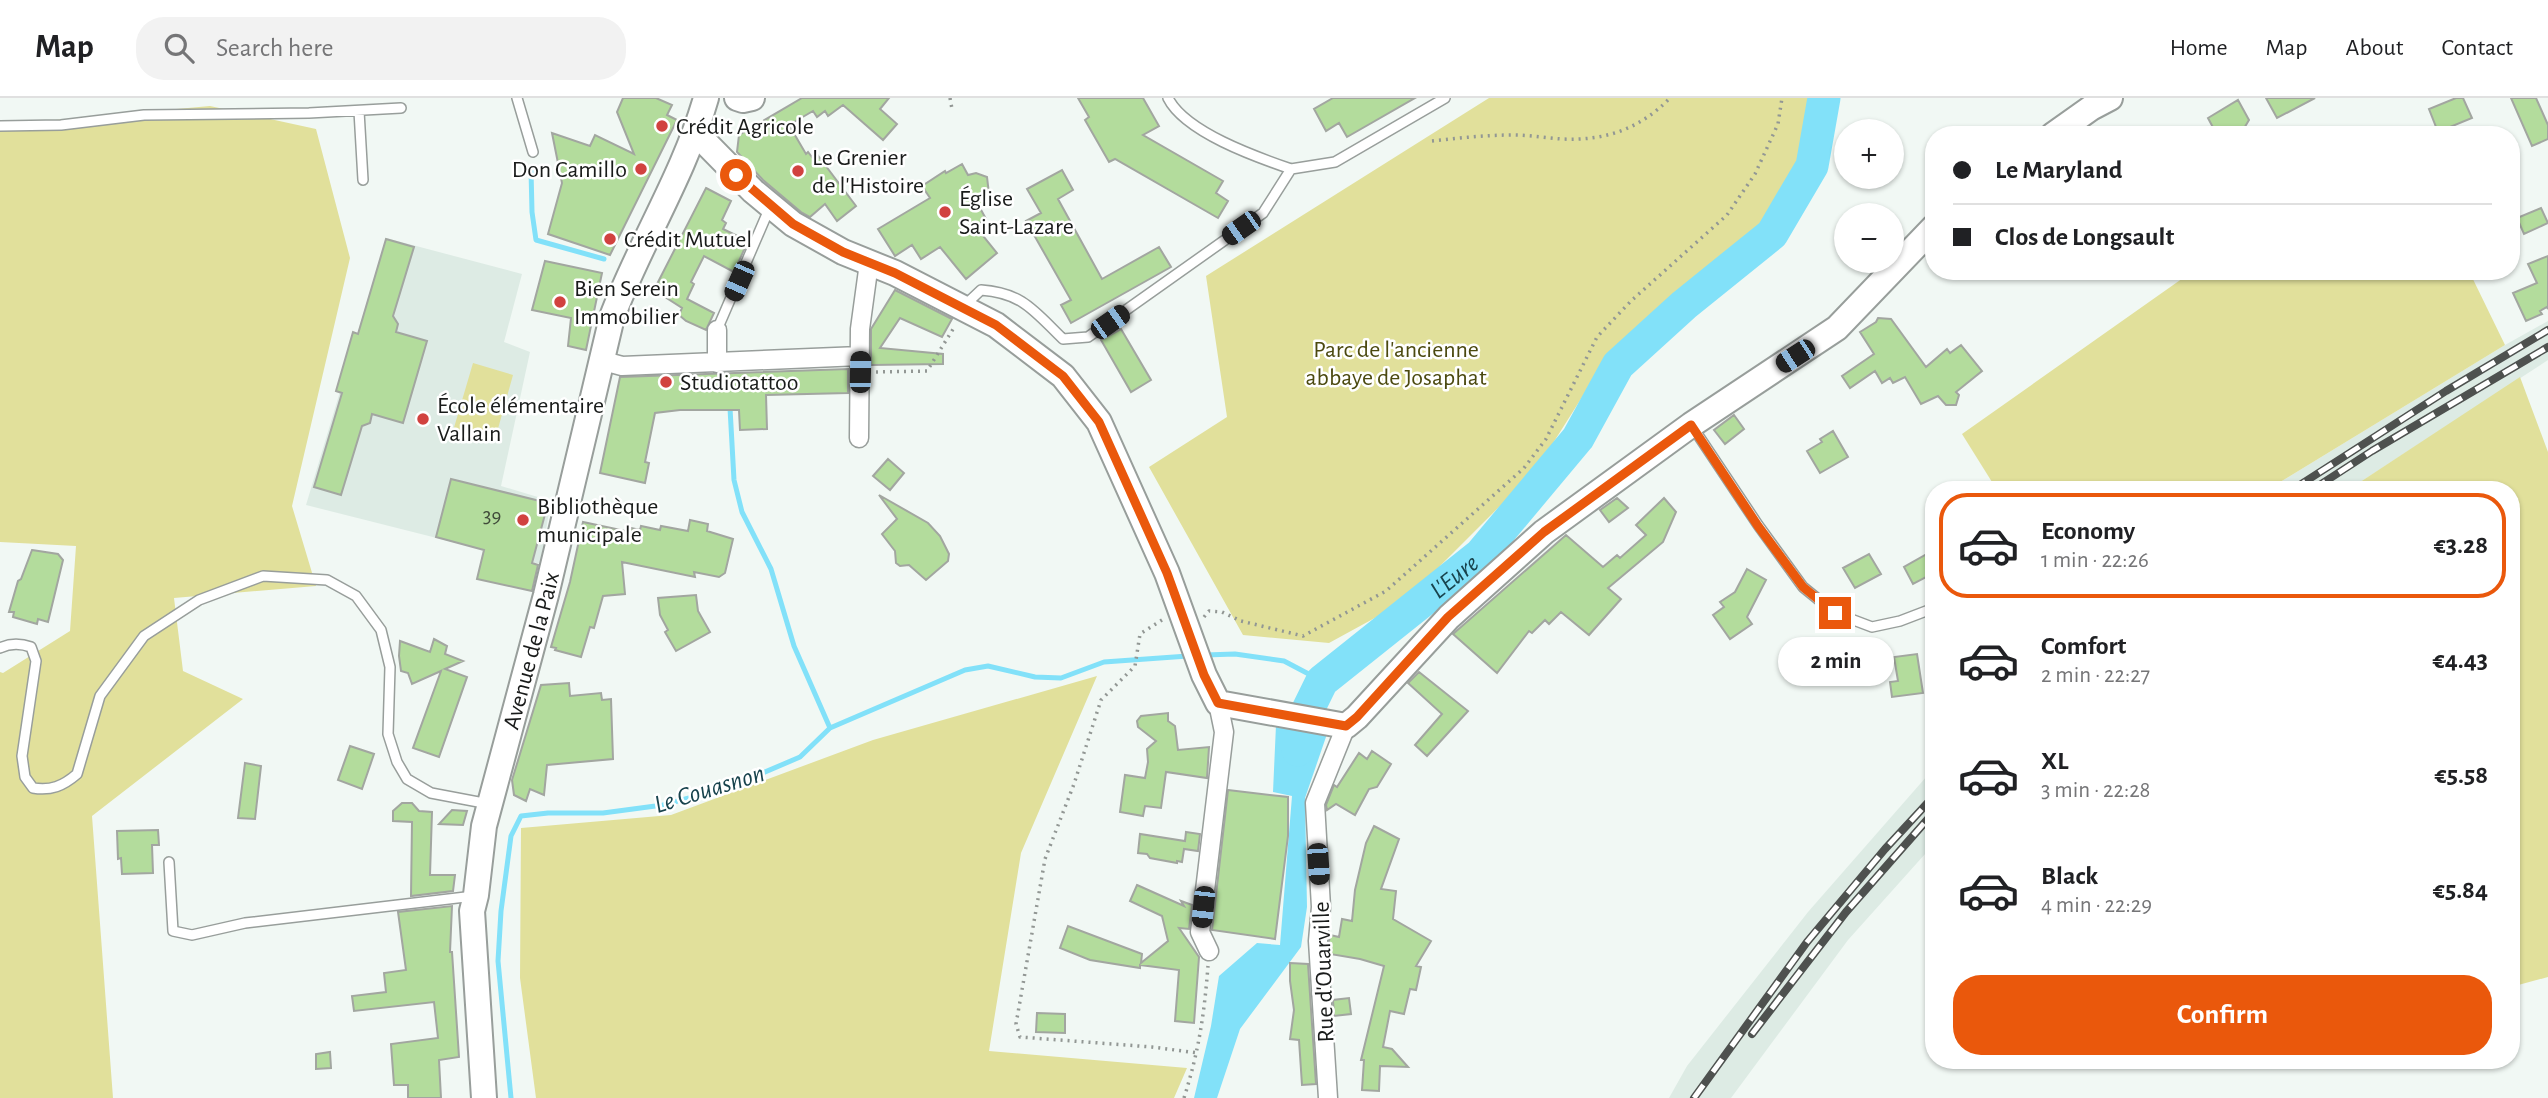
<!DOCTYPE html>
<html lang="en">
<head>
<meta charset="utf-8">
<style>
  :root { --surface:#fff; --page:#f2f2f2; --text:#202124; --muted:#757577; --line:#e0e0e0; --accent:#ea580c }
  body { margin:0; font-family:"Alegreya Sans",sans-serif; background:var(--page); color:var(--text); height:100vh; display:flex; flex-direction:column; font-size:26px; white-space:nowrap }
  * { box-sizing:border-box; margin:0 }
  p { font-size:23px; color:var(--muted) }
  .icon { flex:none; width:38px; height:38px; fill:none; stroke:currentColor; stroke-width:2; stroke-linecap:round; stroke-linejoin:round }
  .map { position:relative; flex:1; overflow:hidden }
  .side { position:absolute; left:1925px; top:383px; width:595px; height:588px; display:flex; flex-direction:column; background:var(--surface); border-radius:28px; box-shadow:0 2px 5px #0004 }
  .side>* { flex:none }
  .guide { position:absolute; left:1925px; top:28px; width:595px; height:154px; border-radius:28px; box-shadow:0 2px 5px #0004; display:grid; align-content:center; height:154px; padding:0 28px; background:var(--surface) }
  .buttons { position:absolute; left:1834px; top:21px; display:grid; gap:14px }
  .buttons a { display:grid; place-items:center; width:70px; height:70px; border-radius:50%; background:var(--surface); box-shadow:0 2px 5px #0004; font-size:35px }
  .end { position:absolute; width:32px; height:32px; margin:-16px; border:9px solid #ea580c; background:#fff; box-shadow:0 0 0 4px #fff }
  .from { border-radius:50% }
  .bubble { position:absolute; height:49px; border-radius:24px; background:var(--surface); box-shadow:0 2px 5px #0004; font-size:23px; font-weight:700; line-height:49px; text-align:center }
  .car { position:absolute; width:21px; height:42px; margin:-21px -10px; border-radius:9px; box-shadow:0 0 5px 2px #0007; background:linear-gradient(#222 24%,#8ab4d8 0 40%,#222 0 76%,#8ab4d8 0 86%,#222 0) }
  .guide b { display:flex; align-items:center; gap:24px; height:66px; font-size:26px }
  .guide b+b { border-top:2px solid var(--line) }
  .guide i { width:18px; height:18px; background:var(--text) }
  ul { padding:12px 0 0; list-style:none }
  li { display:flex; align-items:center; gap:21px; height:105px; margin:0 14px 10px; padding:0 14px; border:4px solid transparent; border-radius:28px }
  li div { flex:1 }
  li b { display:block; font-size:26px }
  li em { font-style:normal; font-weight:700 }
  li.current { border-color:var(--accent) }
  li>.icon { width:63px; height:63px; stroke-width:1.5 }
  .action { display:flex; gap:14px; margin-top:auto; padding:14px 28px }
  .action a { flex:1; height:80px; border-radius:28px; background:var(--accent); color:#fff; font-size:28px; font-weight:700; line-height:80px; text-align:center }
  header { display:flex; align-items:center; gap:42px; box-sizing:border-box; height:98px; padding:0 35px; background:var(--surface); border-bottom:2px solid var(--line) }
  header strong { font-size:33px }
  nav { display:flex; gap:38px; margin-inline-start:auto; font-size:24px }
  .search { width:490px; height:63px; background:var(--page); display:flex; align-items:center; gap:18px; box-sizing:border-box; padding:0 24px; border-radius:28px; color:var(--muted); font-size:26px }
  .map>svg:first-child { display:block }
  .built { fill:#ddebe4 }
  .green { fill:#e1e09b }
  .water { fill:#82e1f9 }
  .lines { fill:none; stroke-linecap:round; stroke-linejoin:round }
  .stream { stroke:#82e1f9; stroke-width:5 }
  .river { stroke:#82e1f9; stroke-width:33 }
  .building { fill:#b3dc9c; stroke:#a2a6a0; stroke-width:2 }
  .lane-casing { stroke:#989e9b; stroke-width:12 }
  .street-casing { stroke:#989e9b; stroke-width:21 }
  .secondary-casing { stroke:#989e9b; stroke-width:28 }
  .path { stroke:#929794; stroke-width:3.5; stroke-dasharray:2 5; stroke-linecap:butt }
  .lane { stroke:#fff; stroke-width:9 }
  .street { stroke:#fff; stroke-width:18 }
  .secondary { stroke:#fff; stroke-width:24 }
  .rail-casing { stroke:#4e514f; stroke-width:8 }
  .rail { stroke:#fff; stroke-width:5; stroke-dasharray:16; stroke-linecap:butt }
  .route { stroke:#ea580c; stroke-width:9 }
  .poi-dot { fill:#d1423f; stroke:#fff; stroke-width:2.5 }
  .labels { text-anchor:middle; stroke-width:5; stroke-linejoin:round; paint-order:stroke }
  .number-label { font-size:21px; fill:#404b3a }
  .poi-label { font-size:24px; fill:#191b1a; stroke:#fff; text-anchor:start }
  .park-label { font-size:24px; fill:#4b490f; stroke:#fff }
  .street-label { font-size:24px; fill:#191b1a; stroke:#fff }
  .water-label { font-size:26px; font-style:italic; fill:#18434d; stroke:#fff }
</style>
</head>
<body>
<header>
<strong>Map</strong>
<div class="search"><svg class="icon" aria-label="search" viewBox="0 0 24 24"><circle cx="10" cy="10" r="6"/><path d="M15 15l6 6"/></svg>Search here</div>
<nav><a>Home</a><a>Map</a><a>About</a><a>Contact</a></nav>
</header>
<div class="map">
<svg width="2548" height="1000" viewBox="0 0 2548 1000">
  <rect width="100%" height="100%" fill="#f1f8f4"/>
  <path class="built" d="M386 140 522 176 504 244 530 254 501 388 551 403 540 466 306 407Z
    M2548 223V262L2348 392H2267L2505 247Z
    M1934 670V746L1848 842 1731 1000H1669L1687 968 1808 814Z"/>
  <path class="green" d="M1489 0H1813L1800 58 1758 132 1603 266 1536 372 1404 504 1329 545 1243 537 1149 369 1227 319 1206 178Z
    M210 8 316 31 350 160 292 408 316 488 174 500 183 573 243 601 92 718 113 1000H0V574L3 575 70 533 76 448 0 444V27Z
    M2193 173H2469L2505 247 2267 392H1997L1962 336Z
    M473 265 513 277 494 345 453 333Z
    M2520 279 2548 354V879L2511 889V392H2348Z
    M1097 578 1021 755 989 953 1187 970 1174 1000H536L520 880 521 730 671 717 873 642Z"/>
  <path class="water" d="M1276 627 1327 636 1305 700 1307 809 1301 849 1240 931 1217 1000H1194L1211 928 1219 878 1257 845 1280 847 1292 698 1273 694Z"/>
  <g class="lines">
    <path class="stream" d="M531 72 532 114 536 142 604 161
      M730 310 734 382 742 414 771 471 794 548 830 630
      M1205 557 1235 556 1284 563 1322 583
      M511 1000 498 863 501 813 511 738 521 718 548 715H603L663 707 730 689 800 659 830 630 965 572 988 568 1035 579 1061 580 1104 564 1188 558"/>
    <path class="river" id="s1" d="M1298 652V632L1322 583 1480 457 1578 340 1618 267 1684 207 1772 136 1812 68 1824 0"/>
  </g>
  <path class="building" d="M623 0H656L672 7 667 17 677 22 610 157 548 136 562 85 552 35 590 48 595 37 634 56 617 14Z
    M802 0H889L880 11 897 26 883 42 843 7 828 18 825 13 817 19 813 13 789 27 806 56 808 54 812 59 816 55 856 108 837 123 825 106 810 119 801 114 763 82 737 54 739 37Z
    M1078 0H1143L1159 28 1143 37 1223 83 1216 95 1228 103 1218 120 1115 61 1109 64 1085 22 1089 19Z
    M1333 0H1415L1347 39 1339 25 1326 33 1314 11Z
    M2266 0H2315L2277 20Z
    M2456 0H2463L2472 20 2438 34 2429 11Z
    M2511 0H2536L2548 27V41L2532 48Z
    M2238 2 2249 22 2240 37H2217L2208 20Z
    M962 66 968 77 976 75 987 79 989 96 980 110 986 121 975 128 997 155 966 181 940 149 921 161 912 147 895 158 878 131 930 100 922 88 945 73 946 75Z
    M1062 72 1073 92 1058 101 1102 181 1159 149 1171 169 1071 225 1061 207 1071 202 1026 123 1041 115 1027 91Z
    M706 90 731 103 722 122 726 125 723 131 748 143 734 174 704 158 691 184 694 186 687 201 714 215 706 232 686 223 679 217 682 210 654 192Z
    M2541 110 2548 125 2524 136 2517 120Z
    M386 141 414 149 393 218 398 226 396 234 427 243 403 325 372 316 370 325 362 328 341 397 314 389 342 295 336 293 353 234 358 236Z
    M2548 158V211L2547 209 2540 213 2542 216 2526 223 2513 195 2537 185 2528 166Z
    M545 163 602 175 586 252 568 248 571 220 532 212Z
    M895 192 952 221 942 239 900 220 880 250 943 256V266L871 267V231Z
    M1878 220 1891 221 1926 269 1947 251 1950 255 1961 247 1982 273 1956 294 1959 297 1956 307H1946L1938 298 1921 306 1905 279 1893 285 1890 280 1882 285 1875 273 1850 290 1842 278 1874 256 1860 234 1876 224Z
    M1121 231 1151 282 1131 294 1101 242Z
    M848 271V295L766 297 767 331 740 332 739 312H680L655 315 645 364 649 365 645 385 600 375 620 279Z
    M1734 317 1744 331 1725 346 1714 332Z
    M1833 333 1848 359 1820 375 1807 353 1822 344 1820 341Z
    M888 361 904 375 890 392 873 378Z
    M451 381 548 405 532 465 538 467 532 493 477 481 484 452 436 439Z
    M879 397 928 425 940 438 949 456 948 463 926 482 909 467 900 468 896 465 895 453 882 436 897 421Z
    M1617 400 1628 410 1609 424 1600 412Z
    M1664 400 1676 414 1663 444 1608 490 1621 501 1589 537 1561 514 1549 526 1545 522 1532 535 1529 533 1497 575 1453 536 1566 437 1603 469 1617 457 1620 460 1646 437 1636 427Z
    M690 422 708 426 707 433 733 441 725 475 719 479 694 474 695 479 622 464 625 496 603 498 594 530 590 529 581 559 555 552 556 550 551 549 570 484 583 424 630 434 631 430 640 432 641 428 660 432 661 428 688 433Z
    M32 452 58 456 63 462 48 524 38 521 37 526 13 519 14 514H9L18 483 21 481Z
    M1934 452V475L1913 486 1904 469Z
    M1869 456 1881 476 1855 490 1843 470Z
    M1747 471 1766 482 1747 519 1752 526 1730 541 1713 517 1724 509 1720 504 1735 494Z
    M696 497 698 513 710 534 676 553 665 534 668 532 660 517 658 500Z
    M434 541 447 548 445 556 463 563 445 571 467 579 439 659 413 650 441 573 412 586 408 575 401 573 399 558 400 543 430 554Z
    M1917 556 1923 595 1892 599 1890 584 1898 583 1894 559Z
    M1419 574 1468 613 1427 658 1415 647 1442 616 1408 585Z
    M569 585 570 598 601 595 602 602 611 601 613 661 547 667 544 697 530 691 526 703 514 697 512 682 541 587Z
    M1168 615V623L1175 628 1178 652 1209 649 1207 680 1166 674 1161 710 1145 708 1143 718 1120 714 1125 677 1145 680 1148 664 1147 651 1156 643 1138 629 1137 623 1141 618Z
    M350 648 374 656 362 691 338 682Z
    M1372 653 1391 666 1377 689 1369 691 1355 717 1336 706 1327 712 1326 707 1334 687 1337 689 1359 655 1367 661Z
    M245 665 261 668 255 721 238 720Z
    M1228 692 1288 699V738L1275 841 1212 832Z
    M402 705H412L419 713 432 714 430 777H455L453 793 411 798 412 724 393 723V713Z
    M452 712 467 713 463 727 439 726Z
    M1374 728 1399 741 1381 791 1396 793 1393 821 1431 843 1416 868 1421 869 1416 892 1410 891 1404 916 1390 913 1383 949 1392 951 1408 969 1380 968 1379 993 1362 992 1364 962H1361L1384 868 1360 861 1330 856 1329 843 1330 837 1339 839 1342 821 1352 823 1355 792 1366 745Z
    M158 732 159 747H152L153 775 122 776 121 760 118 761 117 733Z
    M1186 734 1200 736 1198 753 1184 751 1182 764 1177 763V765L1150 760 1147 756 1138 755 1140 736 1185 743Z
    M1137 787 1184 808 1181 803 1192 807 1189 831 1179 830 1199 859 1194 925 1175 923 1179 872 1140 867V870L1090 862 1060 850 1068 828 1142 856 1141 865 1168 843 1162 818 1130 803Z
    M452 808 450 854H452L459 959 439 962 441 1000H408V987H394L391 946 438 940 434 904 354 913 352 898 386 894 384 875 406 872 398 814Z
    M1290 865 1308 866 1316 986 1302 987 1299 942 1290 941 1294 912 1290 883Z
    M1349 900 1351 916 1334 918 1333 902Z
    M1037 915 1065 916V935L1036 934Z
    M330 954 331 970 316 971V956Z"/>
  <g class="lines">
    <g class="lane-casing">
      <path id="lane" d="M517 0 533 54
        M1168 0C1185 34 1256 59 1291 71
        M359 13 363 82
        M0 28 61 27 144 17 309 15 401 10
        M963 209 981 192C1023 195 1034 213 1063 241L1088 239 1263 115 1291 71 1335 64 1445 0
        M717 232 770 109
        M1692 328 1758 427 1803 489 1835 515 1872 529 1900 523 1934 510
        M0 550C10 545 20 545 31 549L36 563 22 658 25 679 33 690C51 693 63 688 77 676L100 598 144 538 199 502 263 478 327 482 356 498 381 532 390 569 388 636 397 664 407 681 431 695 489 706
        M169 764 173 833 192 837 245 825 474 798"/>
    </g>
    <g class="street-casing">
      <path id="street" d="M717 232V265
        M600 262 622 268 860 258
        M859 340 860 231 869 165
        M1209 853 1200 834 1224 634 1218 605
        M1328 1000 1318 843 1321 809 1315 705 1346 628"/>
    </g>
    <g class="secondary-casing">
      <g id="secondary">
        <path d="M737 0 743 2 752 0"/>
        <path d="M696 35 753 93 793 126 843 154 895 175 996 227 1063 278 1099 324 1167 475 1204 577 1218 605 1346 628 1357 619 1449 519 1544 434 1691 327 1837 230 1934 129"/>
        <path d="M2053 37 2091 10 2110 0"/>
        <path id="s2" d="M484 1000 472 813 476 797 484 728 546 497 612 219C640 145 684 77 706 0"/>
      </g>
    </g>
    <path class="path" d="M950 0 952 11
      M1432 43C1459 40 1486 37 1513 37 1530 37 1546 40 1562 41 1605 43 1640 31 1670 0
      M876 274 927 273 955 228
      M1204 519 1209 513 1222 514 1241 523 1303 538 1386 493 1524 370 1546 341 1597 239 1631 203 1727 117 1755 76 1778 26 1782 0
      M1162 522 1140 536 1135 568 1101 602 1074 686 1045 761 1016 926 1020 939 1152 949 1198 955
      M1184 1000C1199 952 1204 918 1208 868"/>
    <use href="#lane" class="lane"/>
    <use href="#street" class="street"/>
    <use href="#secondary" class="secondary"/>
    <g class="rail-casing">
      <path id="rail" d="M2292 392 2446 293 2548 232
        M2312 392 2372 353 2548 249
        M1752 936 1846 814 1934 714
        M1694 1000 1807 844 1885 751 1934 698"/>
    </g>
    <use href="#rail" class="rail"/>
  </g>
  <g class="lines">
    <path class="route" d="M736 77 793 126 843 154 895 175 996 227 1063 278 1099 324 1167 475 1204 577 1218 605 1346 628 1357 619 1448 519 1544 434 1691 327 1758 428 1803 489 1835 515"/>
  </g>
  <g class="poi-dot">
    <circle cx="662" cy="28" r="7"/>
    <circle cx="641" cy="71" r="7"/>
    <circle cx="798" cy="73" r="7"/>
    <circle cx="945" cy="114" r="7"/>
    <circle cx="610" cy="141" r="7"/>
    <circle cx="560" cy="204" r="7"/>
    <circle cx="666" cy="284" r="7"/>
    <circle cx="423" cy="321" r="7"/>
    <circle cx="523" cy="422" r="7"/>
  </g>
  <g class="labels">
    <g class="number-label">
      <text x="492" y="424">39</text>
    </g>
    <g class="poi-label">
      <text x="676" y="36">Crédit Agricole</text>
      <text x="812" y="67">Le Grenier<tspan x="812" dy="28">de l'Histoire</tspan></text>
      <text x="627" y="79" text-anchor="end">Don Camillo</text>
      <text x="959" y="108">Église<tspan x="959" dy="28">Saint-Lazare</tspan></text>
      <text x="624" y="149">Crédit Mutuel</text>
      <text x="574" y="198">Bien Serein<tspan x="574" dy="28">Immobilier</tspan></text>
      <text x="680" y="292">Studiotattoo</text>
      <text x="437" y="315">École élémentaire<tspan x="437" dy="28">Vallain</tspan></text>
      <text x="537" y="416">Bibliothèque<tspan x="537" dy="28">municipale</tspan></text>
    </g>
    <g class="park-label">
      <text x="1396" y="259">Parc de l'ancienne<tspan x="1396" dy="28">abbaye de Josaphat</tspan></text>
    </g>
    <g class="street-label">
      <text dy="8" stroke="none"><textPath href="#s2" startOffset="455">Avenue de la Paix</textPath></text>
      <text transform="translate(1323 874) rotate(-92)" y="8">Rue d'Ouarville</text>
    </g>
    <g class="water-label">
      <text dy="9" stroke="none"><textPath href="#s1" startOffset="243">L'Eure</textPath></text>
      <text transform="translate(709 690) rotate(-17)" y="9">Le Couasnon</text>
    </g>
  </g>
</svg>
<div class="buttons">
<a>+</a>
<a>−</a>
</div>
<i class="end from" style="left:736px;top:77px"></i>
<i class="end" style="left:1835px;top:515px"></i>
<div class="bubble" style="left:1778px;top:539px;width:116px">2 min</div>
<i class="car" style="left:1241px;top:130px;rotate:235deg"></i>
<i class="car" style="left:739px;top:183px;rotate:204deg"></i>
<i class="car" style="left:1110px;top:224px;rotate:55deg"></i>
<i class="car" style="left:1795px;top:258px;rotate:237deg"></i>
<i class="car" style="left:860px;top:274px;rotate:1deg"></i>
<i class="car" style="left:1318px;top:766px;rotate:176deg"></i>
<i class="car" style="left:1203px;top:809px;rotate:186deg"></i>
<div class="guide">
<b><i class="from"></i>Le Maryland</b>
<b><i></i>Clos de Longsault</b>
</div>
<section class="side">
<ul>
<li class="current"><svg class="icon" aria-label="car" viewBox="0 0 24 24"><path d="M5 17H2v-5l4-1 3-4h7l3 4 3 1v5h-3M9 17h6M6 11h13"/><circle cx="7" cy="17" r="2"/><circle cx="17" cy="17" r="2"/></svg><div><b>Economy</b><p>1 min · 22:26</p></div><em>€3.28</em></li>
<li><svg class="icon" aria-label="car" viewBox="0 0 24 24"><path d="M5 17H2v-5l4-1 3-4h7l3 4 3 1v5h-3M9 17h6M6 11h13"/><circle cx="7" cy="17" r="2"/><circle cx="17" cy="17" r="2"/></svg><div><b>Comfort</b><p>2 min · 22:27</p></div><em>€4.43</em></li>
<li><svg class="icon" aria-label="car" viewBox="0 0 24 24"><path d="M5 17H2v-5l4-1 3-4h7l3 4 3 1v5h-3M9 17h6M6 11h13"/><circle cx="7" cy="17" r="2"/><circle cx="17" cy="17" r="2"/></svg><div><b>XL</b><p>3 min · 22:28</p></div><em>€5.58</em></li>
<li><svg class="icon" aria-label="car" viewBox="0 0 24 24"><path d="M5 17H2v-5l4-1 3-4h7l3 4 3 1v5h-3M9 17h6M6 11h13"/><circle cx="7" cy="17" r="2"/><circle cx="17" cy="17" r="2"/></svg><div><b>Black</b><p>4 min · 22:29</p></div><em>€5.84</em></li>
</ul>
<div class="action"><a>Confirm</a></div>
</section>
</div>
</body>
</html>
